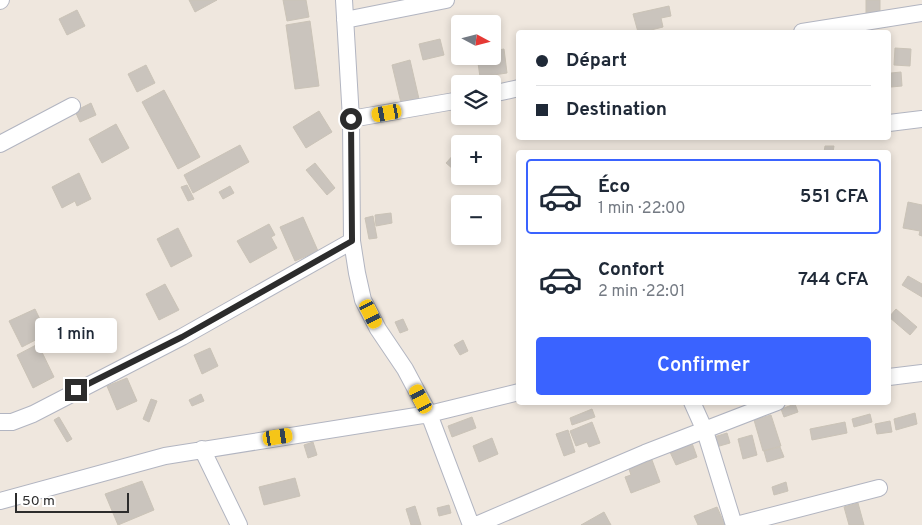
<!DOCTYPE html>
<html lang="fr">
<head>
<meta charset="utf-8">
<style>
  :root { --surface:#fff; --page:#f2f2f3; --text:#1f2937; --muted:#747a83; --line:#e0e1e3; --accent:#3a63ff }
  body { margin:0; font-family:Overpass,sans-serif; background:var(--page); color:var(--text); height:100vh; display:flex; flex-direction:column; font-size:19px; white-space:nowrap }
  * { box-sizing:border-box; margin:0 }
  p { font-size:16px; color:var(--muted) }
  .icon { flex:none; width:28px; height:28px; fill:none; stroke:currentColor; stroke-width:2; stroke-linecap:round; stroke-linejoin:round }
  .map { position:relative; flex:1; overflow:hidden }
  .sheet { position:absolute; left:516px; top:150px; width:375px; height:255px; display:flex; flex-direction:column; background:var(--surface); border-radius:5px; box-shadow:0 2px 8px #0003 }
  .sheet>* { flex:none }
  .banner { position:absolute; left:516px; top:30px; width:375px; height:110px; border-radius:5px; box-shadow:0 2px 8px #0003; display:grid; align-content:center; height:110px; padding:0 20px; background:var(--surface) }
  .needle { width:32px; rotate:97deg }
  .controls { position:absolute; left:451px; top:15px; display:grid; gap:10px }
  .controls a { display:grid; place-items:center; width:50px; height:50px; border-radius:5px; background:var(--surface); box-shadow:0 2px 8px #0003; font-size:25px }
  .scale { position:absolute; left:15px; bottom:12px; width:114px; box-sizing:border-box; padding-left:5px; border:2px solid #2c2c2c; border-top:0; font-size:14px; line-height:18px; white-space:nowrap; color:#2c2c2c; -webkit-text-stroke:4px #fff; paint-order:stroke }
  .end { position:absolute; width:22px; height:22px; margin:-11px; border:6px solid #2c2c2c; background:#fff; box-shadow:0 0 0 2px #fff }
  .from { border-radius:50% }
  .bubble { position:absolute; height:35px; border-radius:5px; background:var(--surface); box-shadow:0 2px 8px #0003; font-size:16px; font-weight:600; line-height:35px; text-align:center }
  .car { position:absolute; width:15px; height:30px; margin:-15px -8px; border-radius:6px; box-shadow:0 0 4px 1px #0007; background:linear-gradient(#f5c518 24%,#345 0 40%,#f5c518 0 76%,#345 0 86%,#f5c518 0) }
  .banner b { display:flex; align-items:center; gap:18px; height:48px; font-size:19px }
  .banner b+b { border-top:1px solid var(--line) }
  .banner i { width:12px; height:12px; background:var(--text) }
  ul { padding:9px 0 0; list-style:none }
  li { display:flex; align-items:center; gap:15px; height:75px; margin:0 10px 8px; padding:0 10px; border:2px solid transparent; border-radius:5px }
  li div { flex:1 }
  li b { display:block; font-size:19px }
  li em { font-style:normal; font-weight:600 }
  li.current { border-color:var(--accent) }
  li>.icon { width:45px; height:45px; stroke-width:1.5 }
  .cta { display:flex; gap:10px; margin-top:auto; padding:10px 20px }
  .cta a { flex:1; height:58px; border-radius:5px; background:var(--accent); color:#fff; font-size:20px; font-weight:600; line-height:58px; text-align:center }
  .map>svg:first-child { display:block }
  .building { fill:#cac4bd; stroke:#cac3b7 }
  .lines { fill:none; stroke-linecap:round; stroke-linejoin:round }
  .minor-casing { stroke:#b2b5c1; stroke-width:18 }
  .minor { stroke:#fff; stroke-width:16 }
  .route { stroke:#2c2c2c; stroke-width:6 }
</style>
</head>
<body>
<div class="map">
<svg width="922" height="525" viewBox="0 0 922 525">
  <rect width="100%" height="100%" fill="#efe7de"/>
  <path class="building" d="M189 0H217L195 12Z
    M283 0H306L309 17 287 21Z
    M866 0H880V14H866Z
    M669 6 671 16 661 18 663 27 651 30V32H638L633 14Z
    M77 10 85 26 67 35 59 19Z
    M310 21 319 86 295 89 286 25Z
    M440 39 444 55 423 60 419 44Z
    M895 48 911 49 910 66 894 65Z
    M504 49 507 73 480 77 477 56H492V51Z
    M410 60 419 99 401 103 392 65Z
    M146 65 155 83 137 92 128 74Z
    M901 72 902 86 891 87V73Z
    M164 90 200 157 178 169 142 102Z
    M91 103 96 115 80 122 75 111Z
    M319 111 332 132 306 148 293 127Z
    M116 124 129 148 102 163 89 139Z
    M240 145 249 162 193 193 184 175Z
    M825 146H834L833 152H824Z
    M456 152 460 155V175L446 163Z
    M315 163 335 188 327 195 306 170Z
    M79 173 91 199 77 206 75 201 62 208 52 187Z
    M187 185 194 199 188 201 181 187Z
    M230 186 234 193 223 199 219 192Z
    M908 202 922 205V236L919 235 920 231 903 228Z
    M391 213 392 223 376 226 375 215Z
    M373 216 377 238 369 239 365 218Z
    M303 217 318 251 295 261 280 227Z
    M269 224 275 235 271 237 277 248 250 263 237 241Z
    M178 228 192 256 171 267 157 239Z
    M908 276 922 284V297L902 285Z
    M165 284 179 310 159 320 146 294Z
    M35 309 47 334 22 347 9 321Z
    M896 309 917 327 910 335 889 317Z
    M403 319 408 330 400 333 395 322Z
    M463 340 468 351 460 355 454 345Z
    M38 344 54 377 33 388 17 355Z
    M210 348 218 366 202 374 194 355Z
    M127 378 137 401 117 410 107 386Z
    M201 394 204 401 192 406 189 400Z
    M151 399 157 401 149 422 143 419Z
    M795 404 798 412 784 417 781 409Z
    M592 409 595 417 572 425 570 418Z
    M915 413 917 424 896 430 894 419Z
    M870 414 872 422 854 427 852 419Z
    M771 415 781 446 763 451 754 420Z
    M59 417 72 439 67 442 54 420Z
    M472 417 476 428 452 437 448 426Z
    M890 421 892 432 877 434 875 424Z
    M592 422 600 443 589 447 587 442 576 446 570 431Z
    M845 422 847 433 812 440 810 429Z
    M568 430 575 452 564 456 556 434Z
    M727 433 730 443 716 447 714 437Z
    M752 435 757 455 743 459 738 439Z
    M492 438 498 454 479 462 473 446Z
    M313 442 317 455 308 458 304 445Z
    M692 443 697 457 676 465 670 452Z
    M780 447 784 457 767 462 764 451Z
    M652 460 660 482 631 493 625 477 631 475 629 469Z
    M295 478 300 496 264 505 259 487Z
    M142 481 154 510 118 525 105 494Z
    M786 482 788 491 774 495 772 487Z
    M858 503 864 525H849L844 507Z
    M449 505 451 513 439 516 437 508Z
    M415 506 421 525H411L406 509Z
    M717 507 725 525H698L694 516Z
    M604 512 611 525H581Z"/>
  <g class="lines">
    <g class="minor-casing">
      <path id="minor" d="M344 0 351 119 352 241 357 273 363 300 378 329 405 369 429 414 471 525
        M0 1 1 0
        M345 20 446 0
        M802 32 922 13
        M492 94 519 88
        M351 119 460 100
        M889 123 922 119
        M0 144 72 106
        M889 377 922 373
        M692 402 705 431 734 525
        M0 422H12L33 414 182 337 352 241
        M202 449 239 525
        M0 501 165 456 429 414 519 392
        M476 525 645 453 777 402
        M736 525 879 488"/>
    </g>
    <use href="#minor" class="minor"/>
  </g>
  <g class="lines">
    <path class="route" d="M76 390 182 337 352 241 351 119"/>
  </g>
</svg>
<div class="controls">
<a><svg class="needle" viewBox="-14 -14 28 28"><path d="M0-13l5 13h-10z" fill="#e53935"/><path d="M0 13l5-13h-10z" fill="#747a83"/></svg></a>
<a><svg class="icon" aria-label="layers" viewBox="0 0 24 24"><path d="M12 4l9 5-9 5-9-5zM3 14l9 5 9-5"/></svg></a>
<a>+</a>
<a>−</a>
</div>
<div class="scale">50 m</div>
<i class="end from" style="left:351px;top:119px"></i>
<i class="end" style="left:76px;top:390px"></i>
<div class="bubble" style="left:35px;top:318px;width:82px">1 min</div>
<i class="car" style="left:387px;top:113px;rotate:260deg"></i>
<i class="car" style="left:371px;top:314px;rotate:153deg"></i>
<i class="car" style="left:421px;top:399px;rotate:332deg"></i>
<i class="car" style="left:278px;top:437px;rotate:81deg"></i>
<div class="banner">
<b><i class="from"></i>Départ</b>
<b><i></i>Destination</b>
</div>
<section class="sheet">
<ul>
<li class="current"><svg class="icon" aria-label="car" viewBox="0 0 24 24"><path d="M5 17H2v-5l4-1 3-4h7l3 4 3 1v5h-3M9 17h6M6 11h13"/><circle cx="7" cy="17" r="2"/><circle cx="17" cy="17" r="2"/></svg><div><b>Éco</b><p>1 min · 22:00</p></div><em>551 CFA</em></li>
<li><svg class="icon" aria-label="car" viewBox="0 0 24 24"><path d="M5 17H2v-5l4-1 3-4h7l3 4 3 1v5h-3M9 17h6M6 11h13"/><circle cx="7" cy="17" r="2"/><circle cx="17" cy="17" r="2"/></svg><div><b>Confort</b><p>2 min · 22:01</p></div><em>744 CFA</em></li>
</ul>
<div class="cta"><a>Confirmer</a></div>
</section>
</div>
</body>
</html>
